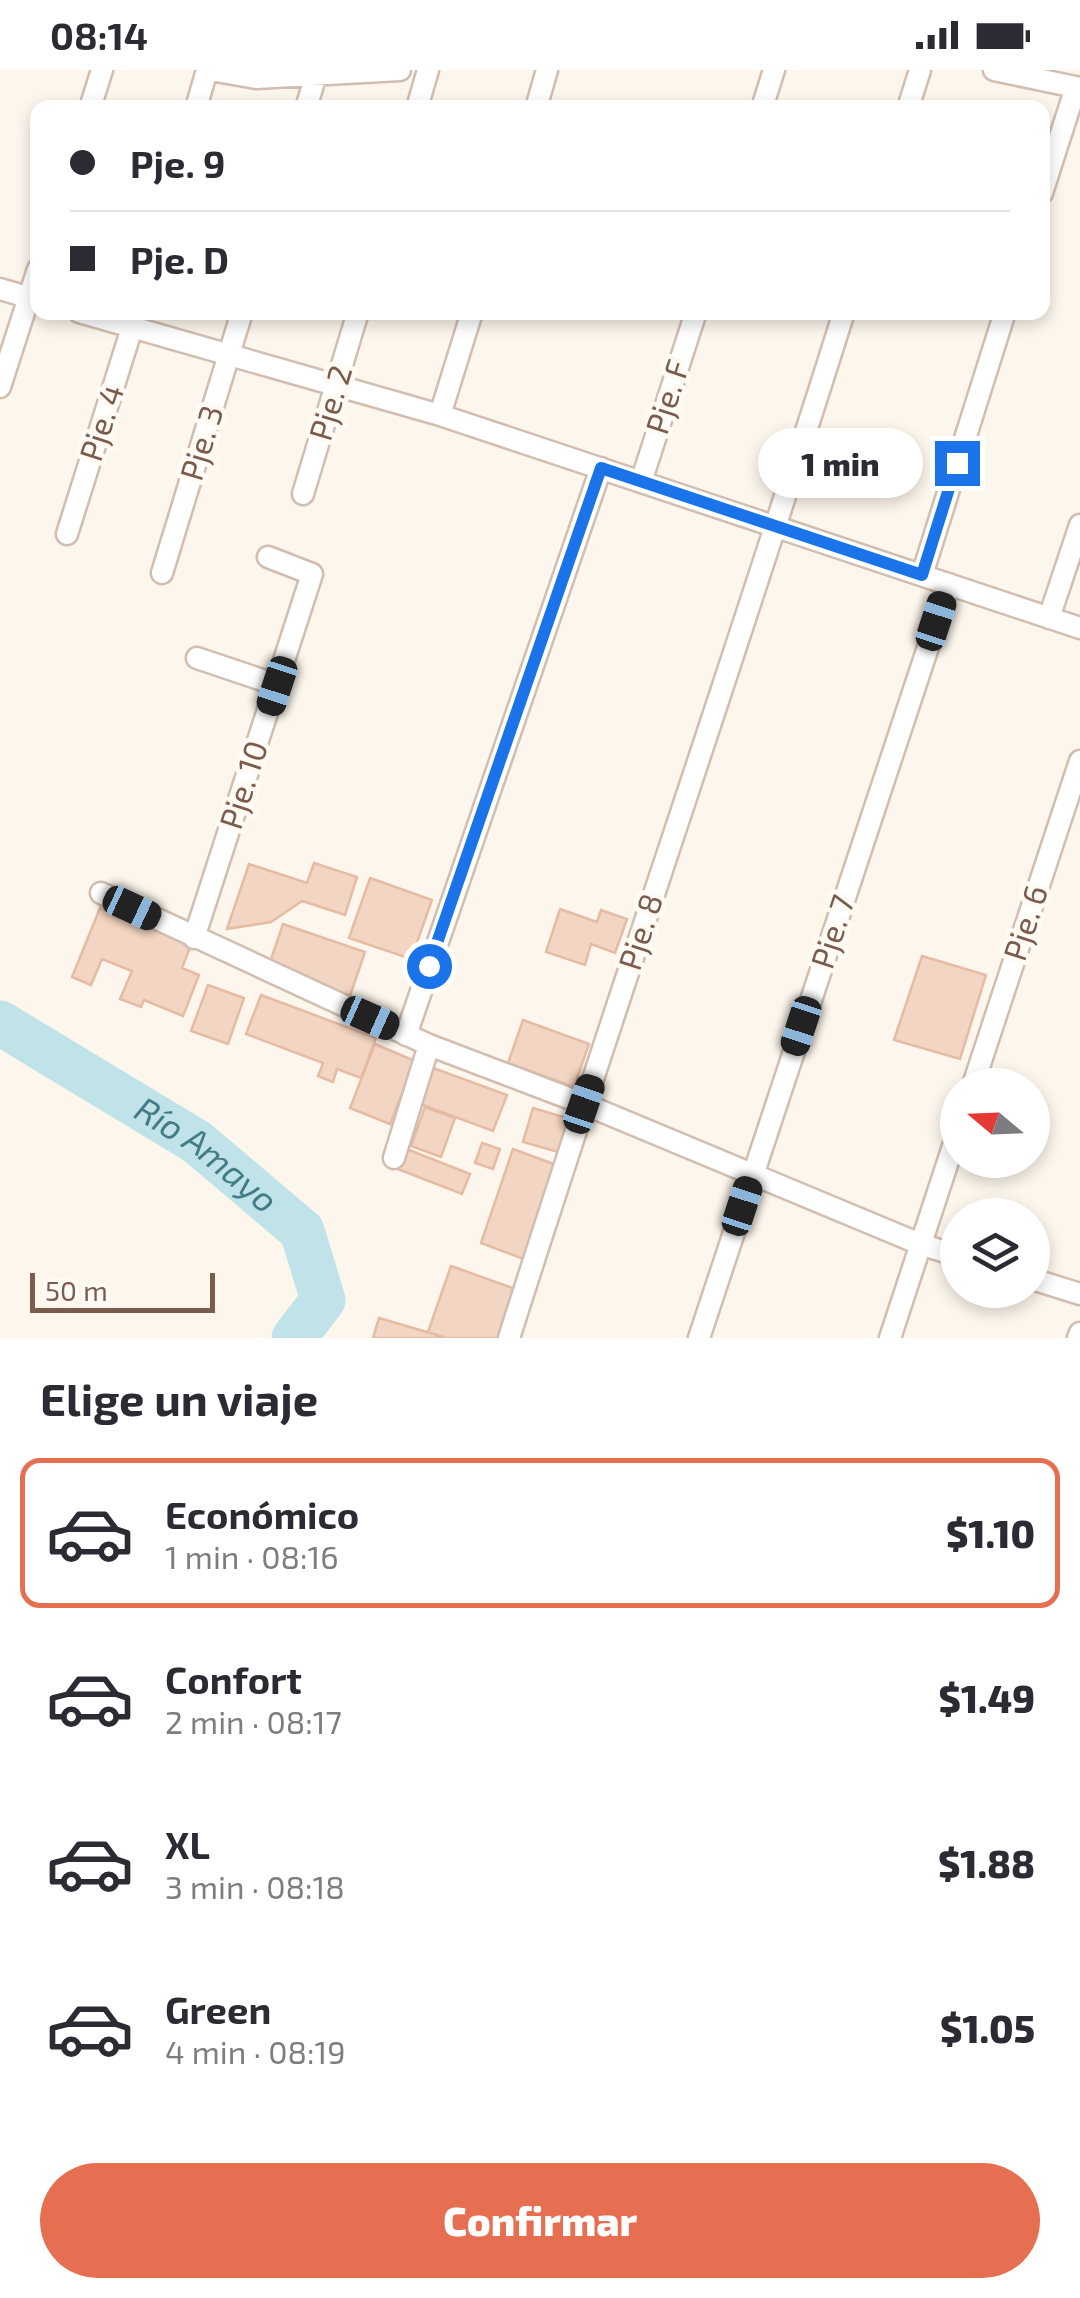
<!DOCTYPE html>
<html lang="es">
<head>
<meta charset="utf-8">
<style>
  :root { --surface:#fff; --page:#f2f2f3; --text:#2b2b33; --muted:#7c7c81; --line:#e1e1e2; --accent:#e76f51 }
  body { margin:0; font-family:"Exo 2",sans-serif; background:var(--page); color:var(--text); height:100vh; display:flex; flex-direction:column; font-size:38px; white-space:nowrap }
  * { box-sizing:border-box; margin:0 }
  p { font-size:32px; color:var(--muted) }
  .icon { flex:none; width:55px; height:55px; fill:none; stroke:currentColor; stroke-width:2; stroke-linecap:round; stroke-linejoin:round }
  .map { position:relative; height:1268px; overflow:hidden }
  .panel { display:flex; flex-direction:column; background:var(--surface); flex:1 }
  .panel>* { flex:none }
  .hud { position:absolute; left:30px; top:30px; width:1020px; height:220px; border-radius:20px; box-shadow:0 5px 15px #0003; display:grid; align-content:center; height:220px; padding:0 40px; background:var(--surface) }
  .needle { width:65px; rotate:289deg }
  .controls { position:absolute; left:940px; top:998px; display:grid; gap:20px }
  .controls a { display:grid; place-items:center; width:110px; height:110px; border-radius:50%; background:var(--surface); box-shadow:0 5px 15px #0003; font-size:50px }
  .scale { position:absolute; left:30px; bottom:25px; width:185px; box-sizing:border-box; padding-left:10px; border:5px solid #7a5c4d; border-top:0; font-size:28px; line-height:35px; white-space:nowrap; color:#7a5c4d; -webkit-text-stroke:8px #fffaf3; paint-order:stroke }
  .end { position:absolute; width:45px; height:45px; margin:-22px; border:12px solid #1a73e8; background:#fff; box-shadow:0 0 0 5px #fff }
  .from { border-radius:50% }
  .bubble { position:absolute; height:70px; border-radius:35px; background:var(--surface); box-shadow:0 5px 15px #0003; font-size:32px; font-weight:800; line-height:70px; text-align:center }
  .car { position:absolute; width:30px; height:60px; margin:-30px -15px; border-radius:12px; box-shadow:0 0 8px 2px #0007; background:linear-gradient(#222 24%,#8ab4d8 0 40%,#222 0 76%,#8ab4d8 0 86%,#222 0) }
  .hud b { display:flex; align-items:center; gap:35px; height:95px; font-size:38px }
  .hud b+b { border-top:2px solid var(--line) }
  .hud i { width:25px; height:25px; background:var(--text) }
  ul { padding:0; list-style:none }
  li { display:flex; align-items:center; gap:30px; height:150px; margin:0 20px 15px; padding:0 20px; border:5px solid transparent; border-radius:20px }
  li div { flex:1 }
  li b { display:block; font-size:38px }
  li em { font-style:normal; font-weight:800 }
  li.current { border-color:var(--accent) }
  li>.icon { width:90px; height:90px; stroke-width:1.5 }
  h2 { padding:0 40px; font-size:45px; line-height:120px }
  .button { display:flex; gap:20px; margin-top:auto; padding:20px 40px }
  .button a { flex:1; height:115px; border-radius:60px; background:var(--accent); color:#fff; font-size:40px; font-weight:800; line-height:115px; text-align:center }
  .status { display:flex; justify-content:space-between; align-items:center; height:70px; padding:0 50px; background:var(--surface); direction:ltr }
  .status svg { height:28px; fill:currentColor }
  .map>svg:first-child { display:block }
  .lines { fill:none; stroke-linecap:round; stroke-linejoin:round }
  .river { stroke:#bfe3e8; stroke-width:45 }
  .building { fill:#f3d5c3; stroke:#e6bba3; stroke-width:2.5 }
  .minor-casing { stroke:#d1beb0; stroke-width:25 }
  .minor { stroke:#fff; stroke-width:20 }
  .route { stroke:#1a73e8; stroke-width:12 }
  .labels { text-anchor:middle; stroke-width:10; stroke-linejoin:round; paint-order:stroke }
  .street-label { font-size:32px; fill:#7a5c4d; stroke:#fffaf3 }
  .water-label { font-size:35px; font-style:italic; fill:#437c86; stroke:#fffaf3 }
</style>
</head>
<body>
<div class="status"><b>08:14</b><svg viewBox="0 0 49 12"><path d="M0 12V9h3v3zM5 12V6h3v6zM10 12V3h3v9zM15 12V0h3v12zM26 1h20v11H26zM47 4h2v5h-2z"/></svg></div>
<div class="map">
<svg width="1080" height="1268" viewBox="0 0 1080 1268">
  <rect width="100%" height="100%" fill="#fdf6ec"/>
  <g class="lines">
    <path class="river" id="s1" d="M0 953 197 1072 302 1161 323 1230 294 1268"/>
  </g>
  <path class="building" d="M314 793 357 807 345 845 302 831 271 852 227 859 249 794 307 813Z
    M370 808 432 830 411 889 349 868Z
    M100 838 191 875 182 898 199 905 183 946 144 930 141 937 120 929 132 901 102 889 91 915 72 907Z
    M560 839 597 852 601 840 627 849 615 883 591 874 585 895 546 882Z
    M283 854 365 882 350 926 268 898Z
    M922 886 986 905 960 989 894 970Z
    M208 915 244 928 228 974 191 961Z
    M261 925 376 968 361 1008 337 999 333 1012 318 1006 323 993 246 964Z
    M523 950 589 974 574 1017 508 993Z
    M375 974 415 991 390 1054 350 1038Z
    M433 998 507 1025 493 1061 420 1034Z
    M425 1037 455 1048 441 1087 411 1076Z
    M533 1038 574 1050 565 1084 523 1072Z
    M482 1073 500 1079 493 1099 475 1093Z
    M404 1078 470 1104 462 1124 395 1098Z
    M513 1079 559 1096 526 1190 481 1173Z
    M451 1196 518 1220 502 1268H444L428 1262Z
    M379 1248 444 1267V1268H373Z"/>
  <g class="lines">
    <g class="minor-casing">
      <path id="minor" d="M210 0 256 8 400 0
        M994 0 1080 18
        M90 38 102 0
        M196 38 207 0
        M306 38 316 5
        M417 38 428 0
        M536 38 547 0
        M762 38 774 0
        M908 38 920 0
        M1042 123 1076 17
        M0 219 38 230
        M79 242 440 345 1080 558
        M0 317 38 199
        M440 345 472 242
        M641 412 696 242
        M303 424 358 242
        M67 464 137 242
        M162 503 242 242
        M922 505 1005 242
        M1049 548 1080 455
        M197 588 277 615
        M101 823 429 975 584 1034 920 1174 958 1186
        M194 868 312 504 268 487
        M406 965 601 398
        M973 1015 1080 691
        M394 1088 429 975
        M1032 1209 1080 1224
        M509 1268C618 925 736 586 844 242
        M699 1268 949 514
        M890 1268 958 1061
        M1078 1268 1080 1263"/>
    </g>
    <use href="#minor" class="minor"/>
  </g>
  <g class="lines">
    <path class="route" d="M429 896 601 398 922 505 957 393"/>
  </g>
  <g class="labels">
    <g class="street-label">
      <text transform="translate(668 327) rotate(-72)" y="11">Pje. F</text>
      <text transform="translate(331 333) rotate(-73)" y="11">Pje. 2</text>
      <text transform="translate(102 353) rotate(-72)" y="11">Pje. 4</text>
      <text transform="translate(202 373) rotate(-73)" y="11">Pje. 3</text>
      <text transform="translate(244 715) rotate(-72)" y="11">Pje. 10</text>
      <text transform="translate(1026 853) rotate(-72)" y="11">Pje. 6</text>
      <text transform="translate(641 862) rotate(-72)" y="11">Pje. 8</text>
      <text transform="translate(833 862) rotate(-72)" y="11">Pje. 7</text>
    </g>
    <g class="water-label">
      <text dy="12" stroke="none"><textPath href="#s1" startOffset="245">Río Amayo</textPath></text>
    </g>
  </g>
</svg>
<div class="controls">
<a><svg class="needle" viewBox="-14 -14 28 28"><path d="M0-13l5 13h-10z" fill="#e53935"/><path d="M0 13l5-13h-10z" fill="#7c7c81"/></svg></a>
<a><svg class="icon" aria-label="layers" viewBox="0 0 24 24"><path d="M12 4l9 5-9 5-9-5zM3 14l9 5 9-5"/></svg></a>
</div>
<div class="scale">50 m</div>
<i class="end from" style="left:429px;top:896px"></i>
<i class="end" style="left:957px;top:393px"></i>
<div class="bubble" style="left:758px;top:358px;width:165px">1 min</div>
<i class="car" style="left:936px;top:551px;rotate:18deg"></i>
<i class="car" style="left:277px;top:616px;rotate:198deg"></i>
<i class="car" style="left:132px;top:838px;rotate:115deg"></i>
<i class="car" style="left:370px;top:948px;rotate:114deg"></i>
<i class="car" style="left:801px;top:956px;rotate:198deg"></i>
<i class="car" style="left:584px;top:1034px;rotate:19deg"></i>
<i class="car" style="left:742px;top:1136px;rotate:18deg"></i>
<div class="hud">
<b><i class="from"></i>Pje. 9</b>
<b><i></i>Pje. D</b>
</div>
</div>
<section class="panel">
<h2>Elige un viaje</h2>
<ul>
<li class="current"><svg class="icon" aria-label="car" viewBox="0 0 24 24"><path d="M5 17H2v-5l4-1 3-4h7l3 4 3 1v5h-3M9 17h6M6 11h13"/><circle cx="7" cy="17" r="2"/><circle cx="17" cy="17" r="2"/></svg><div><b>Económico</b><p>1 min · 08:16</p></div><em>$1.10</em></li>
<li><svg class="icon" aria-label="car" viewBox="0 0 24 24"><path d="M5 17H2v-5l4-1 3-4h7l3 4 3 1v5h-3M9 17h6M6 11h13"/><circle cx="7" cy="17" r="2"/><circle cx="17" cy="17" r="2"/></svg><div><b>Confort</b><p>2 min · 08:17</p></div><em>$1.49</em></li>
<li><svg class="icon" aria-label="car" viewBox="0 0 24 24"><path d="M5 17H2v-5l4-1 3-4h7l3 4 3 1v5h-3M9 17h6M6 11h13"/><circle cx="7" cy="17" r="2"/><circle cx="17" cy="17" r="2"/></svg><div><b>XL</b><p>3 min · 08:18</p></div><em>$1.88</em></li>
<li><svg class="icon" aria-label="car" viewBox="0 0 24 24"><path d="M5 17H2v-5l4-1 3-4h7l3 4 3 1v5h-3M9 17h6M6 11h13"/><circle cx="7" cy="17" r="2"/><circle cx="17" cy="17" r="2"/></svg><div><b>Green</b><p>4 min · 08:19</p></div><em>$1.05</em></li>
</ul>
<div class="button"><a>Confirmar</a></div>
</section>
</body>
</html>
